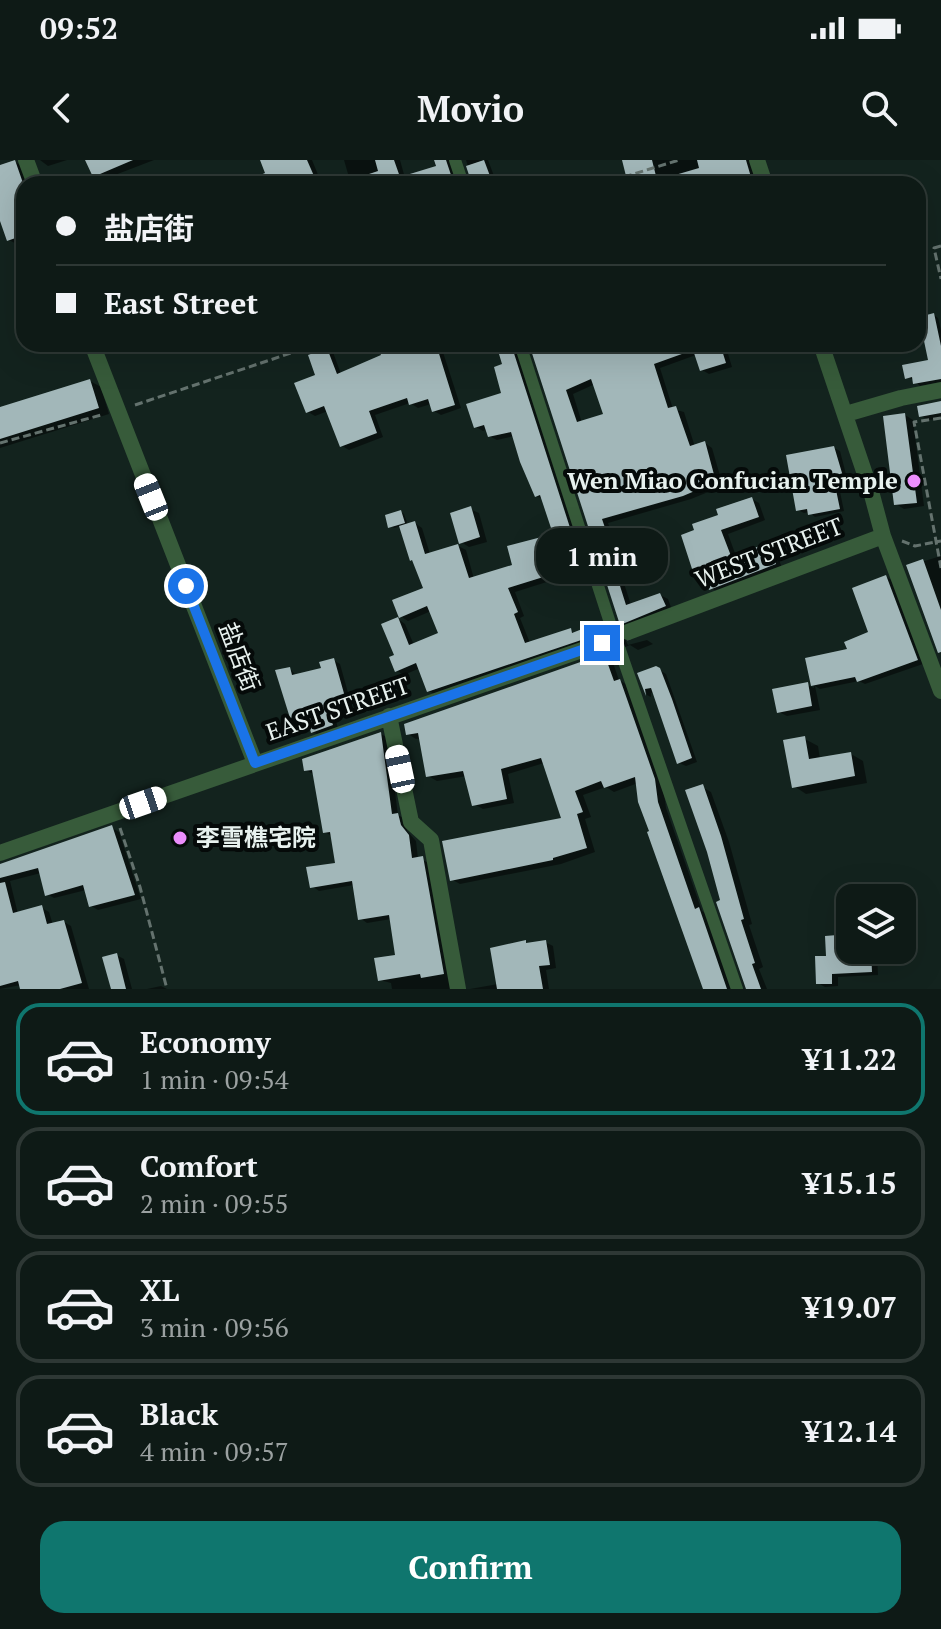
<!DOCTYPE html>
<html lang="en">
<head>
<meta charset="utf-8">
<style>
  :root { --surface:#0e1a16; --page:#1c2723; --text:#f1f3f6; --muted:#9ba1a1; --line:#2e3835; --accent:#0f766e }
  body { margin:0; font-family:"PT Serif","Noto Sans SC",serif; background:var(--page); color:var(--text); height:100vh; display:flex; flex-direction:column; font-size:30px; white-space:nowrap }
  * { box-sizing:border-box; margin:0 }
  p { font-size:26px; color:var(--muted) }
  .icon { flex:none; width:44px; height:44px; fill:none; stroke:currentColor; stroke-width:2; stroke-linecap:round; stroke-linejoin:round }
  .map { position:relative; height:829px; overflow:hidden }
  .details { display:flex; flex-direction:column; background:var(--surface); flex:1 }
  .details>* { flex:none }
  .top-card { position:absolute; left:16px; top:16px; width:910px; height:176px; border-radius:24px; box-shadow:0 8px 32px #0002,0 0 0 2px var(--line); display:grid; align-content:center; height:176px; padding:0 40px; background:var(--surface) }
  .controls { position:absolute; left:836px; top:724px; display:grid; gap:16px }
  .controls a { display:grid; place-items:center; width:80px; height:80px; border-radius:16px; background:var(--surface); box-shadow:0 8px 32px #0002,0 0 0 2px var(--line); font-size:40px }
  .end { position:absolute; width:36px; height:36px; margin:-18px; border:10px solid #1a73e8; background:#fff; box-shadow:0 0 0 4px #fff }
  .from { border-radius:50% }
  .bubble { position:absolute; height:56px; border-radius:24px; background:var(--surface); box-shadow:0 8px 32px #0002,0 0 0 2px var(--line); font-size:26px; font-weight:700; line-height:56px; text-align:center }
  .car { position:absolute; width:24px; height:48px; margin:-24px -12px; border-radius:10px; box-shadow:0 0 6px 2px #0007; background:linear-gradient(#fff 24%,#345 0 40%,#fff 0 76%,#345 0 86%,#fff 0) }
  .top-card b { display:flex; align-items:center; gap:28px; height:76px; font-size:30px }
  .top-card b+b { border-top:2px solid var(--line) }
  .top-card i { width:20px; height:20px; background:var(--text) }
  ul { padding:14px 0 0; list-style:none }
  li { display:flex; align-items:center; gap:24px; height:112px; margin:0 16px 12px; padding:0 24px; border:4px solid var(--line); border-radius:24px }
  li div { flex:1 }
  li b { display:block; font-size:30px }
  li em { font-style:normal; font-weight:700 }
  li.selected { border-color:var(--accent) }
  li>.icon { width:72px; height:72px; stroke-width:1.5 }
  .primary-button { display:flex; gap:16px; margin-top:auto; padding:16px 40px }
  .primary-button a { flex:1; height:92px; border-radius:24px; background:var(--accent); color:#fff; font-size:32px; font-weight:700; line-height:92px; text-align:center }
  .status { display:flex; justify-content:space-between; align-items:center; height:56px; padding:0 40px; background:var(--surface); direction:ltr }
  .status svg { height:22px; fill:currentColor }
  header { display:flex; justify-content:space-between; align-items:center; height:104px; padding:0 40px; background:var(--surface); font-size:36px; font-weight:700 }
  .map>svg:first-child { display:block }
  .shadow { fill:#0007; fill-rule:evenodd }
  .building { fill:#a2b7b9; fill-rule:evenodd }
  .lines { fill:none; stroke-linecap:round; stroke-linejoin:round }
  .pedestrian-tunnel { stroke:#33423d; stroke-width:12; stroke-dasharray:12 6; stroke-linecap:butt }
  .minor-tunnel { stroke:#33423d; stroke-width:16; stroke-dasharray:16 8; stroke-linecap:butt }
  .path { stroke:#64726e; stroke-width:3; stroke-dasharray:8 4; stroke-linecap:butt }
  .pedestrian { stroke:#375b3a; stroke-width:12 }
  .minor { stroke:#375b3a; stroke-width:16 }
  .route { stroke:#1a73e8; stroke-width:10 }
  .poi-dot { fill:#eb8dfc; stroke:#050a09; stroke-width:3 }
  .labels { text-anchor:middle; stroke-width:8; stroke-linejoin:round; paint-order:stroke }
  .poi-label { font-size:24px; font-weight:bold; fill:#e7f1ee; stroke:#050a09; text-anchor:end }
  .street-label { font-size:24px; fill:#e7f1ee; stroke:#050a09 }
</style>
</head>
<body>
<div class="status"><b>09:52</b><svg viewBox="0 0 49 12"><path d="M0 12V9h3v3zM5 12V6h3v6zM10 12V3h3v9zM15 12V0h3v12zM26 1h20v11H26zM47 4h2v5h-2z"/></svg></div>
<header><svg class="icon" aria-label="back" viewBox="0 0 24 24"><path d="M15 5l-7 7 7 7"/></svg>Movio<svg class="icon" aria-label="search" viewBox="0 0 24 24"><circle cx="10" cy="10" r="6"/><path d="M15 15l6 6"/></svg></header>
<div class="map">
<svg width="941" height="829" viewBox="0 0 941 829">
  <rect width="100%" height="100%" fill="#13231e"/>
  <path class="shadow" d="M40 0H67L48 6Z
    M87 0H154L102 20 94 16Z
    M262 0H312L321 22 348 14 344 0H400L405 18 436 8 434 0H456L459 24H320L319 21 311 24H259L267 14Z
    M466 0H488L497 24H473Z
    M624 0H752L758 24H615L629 20Z
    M15 2 28 9 33 24H24V86L22 87 9 80 0 55V8Z
    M934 155 938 158 941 170V222L920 226 914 220 907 217 931 201Z
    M306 184H330L341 214 384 196 379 184H456L442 189 461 248 441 255 434 251 431 244 418 248 410 243 375 255 383 277 349 290 342 286 328 251 315 256 308 252 317 216Z
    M497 184H520L588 409 515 432 524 456 520 458 530 483 570 471 575 474 600 464 607 468 611 476 617 474 625 479 628 485 647 480 653 484 638 490 630 485 623 488 614 483 612 476 436 535 429 531 420 508 404 515 397 511 398 459 405 464 414 485 441 474 431 451 408 461 400 456 426 429 401 366 394 368 390 366 401 352 404 354 408 365 415 363 422 368 430 394 458 386 466 390 474 419 515 406 556 375 544 340 537 336 514 276 497 280 489 276 487 269 483 271 476 267 504 234 505 206Z
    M532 184H725L732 207 709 214 702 210 696 195 660 208 673 249 684 252 695 287 705 283 712 288 723 326 691 339 608 363 625 413 621 414 631 445 660 435 668 439 672 450 629 468 621 464ZM595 224 606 256 582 263 573 234Z
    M90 221 101 227 109 254 0 288V249Z
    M941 243V258L929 260 921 256Z
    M905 255 913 260 924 346 904 349 896 344Z
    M834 288 840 291 849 326 839 327 844 351 815 357 809 352 804 353 798 350Z
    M752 339 759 343 765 360 728 374 736 396 768 385 775 389 782 408 718 432 711 428 707 417 703 418 696 414 721 356Z
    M470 349 479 353 487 382 469 387 461 382Z
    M941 396V494L908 406Z
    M886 417 892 420 923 504 865 524 859 521 820 529 815 526 820 550 787 556 779 552 807 525 814 528 808 500 850 491 871 474Z
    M611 491 619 496 612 500 619 520 629 526 663 625 666 648 702 751 708 755 733 829H705L694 803 638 623 614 632 606 627 583 635 591 657 585 659 595 692 561 704 460 724 451 719 563 659 544 603 508 614 514 643 483 649 474 644 467 616 437 621 428 616 421 578 416 579 408 574Z
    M333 500 340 504 352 547 334 552 338 569 319 575 312 572 309 558 299 560 292 557 290 509 297 516 323 509Z
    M656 508 666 514 697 602 686 606 679 603 655 532 651 533V537L647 535 640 514Z
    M381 574 388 578 398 655 405 659 407 671 416 681 418 699 430 703 454 829H392L391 823 380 820 398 796 391 759 367 763 360 758 354 725 319 731 312 726 338 704 333 677 325 672 313 614 306 610Z
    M805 579 818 586 820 599 851 594 863 601 867 623 806 634 794 626Z
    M702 627 711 632 729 682 752 764 749 765 763 807 759 809 767 829H747L723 741Z
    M112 668 119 672 141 739 98 750 91 746 86 730 54 738 47 734 41 713 10 721 18 754 42 748 49 752 53 765 64 762 71 766 89 829H22L21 825 0 829V706Z
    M850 776V790H870L877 794 878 815 838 817V826L825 827 818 823 828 798Z
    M545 782 553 786 556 808 546 810 549 829H470L498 824 525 783 529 785Z
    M116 795 124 799 132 829H113Z
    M161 826 167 829H147Z"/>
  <path class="building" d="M15 0 24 26V75L7 81 0 61V5Z
    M85 0H133L93 17Z
    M260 0H307L314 16 294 24H240L265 13Z
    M375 0H394L400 17 436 6 434 0H446L454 24H349L348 21 378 11Z
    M484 0 493 24H472L466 6Z
    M622 0H652L658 24H628Z
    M697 0H746L753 24H739L737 18 715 24H659L658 20 699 8Z
    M934 153 941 186V219L913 224 912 217 905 219 902 205 928 200 919 157Z
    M388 184H436L455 245 432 252 428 239 409 245 407 238 369 251 377 273 340 287 324 246 306 253 294 223 315 215 308 195 327 188 337 214 381 195 378 188Z
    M496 184H511L582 405 508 428 518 452 514 454 525 483 571 468 572 473 600 462 605 472 427 532 416 503 395 512 389 497 394 495 381 464 398 457 409 485 438 473 427 446 399 458 392 440 423 428 412 400 410 401 399 366 415 361 425 394 458 384 469 418 512 405 507 386 553 374 540 335 535 337 520 302 511 272 488 277 484 265 474 268 466 244 501 233 494 207 502 204Z
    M529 184H720L726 203 700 211 693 190 654 204 668 248 676 246 690 286 705 281 716 322 683 336 602 359 619 409 615 410 626 445 660 433 666 446 620 465ZM591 219 603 254 577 262 566 230Z
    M90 219 99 248 0 279V247Z
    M941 241V253L919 257 917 246Z
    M905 253 917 343 894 345 883 256Z
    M834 286 845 323 835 325 840 349 808 355 807 349 796 351 786 295Z
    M752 337 759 357 721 370 731 396 768 383 776 404 709 430 703 412 694 415 681 375 694 370 692 364 718 355 716 349Z
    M471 346 480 377 459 384 450 353Z
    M401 350 405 363 388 368 385 355Z
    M923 399 941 450V492L938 493 906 405Z
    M886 415 918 500 857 522 855 517 811 526 805 498 847 489 844 482 868 472 852 428Z
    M611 489V493L605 496 614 521 620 519 655 619 658 642 695 749 699 747 727 829H703L647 672 649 671 638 642 635 617 604 628 601 621 575 631 583 652 577 654 587 688 553 698V700L450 721 442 681 561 658 541 598 501 609 507 639 472 646 463 611 426 617 418 573 406 575 404 564 606 493Z
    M334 498 347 544 328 549 333 565 311 573 306 554 290 558 275 510 290 507 292 515 321 508 319 502Z
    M656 506 660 508 672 539 692 598 677 604 651 528 645 529 646 536 637 513Z
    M808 522 812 546 777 553 772 529Z
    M381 572 392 654 398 653 401 665 409 675 412 698 423 696 444 814 421 818 420 814 378 821 374 798 395 795 389 755 358 760 352 721 310 728 306 707 335 703 330 672 323 673 312 610 304 611 302 599Z
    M805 576 809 599 851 592 855 616 792 628 783 580Z
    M703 624 721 676 744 759 741 760 755 803 752 804 761 829H746L716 742 720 740 707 692 685 630Z
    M112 665 135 735 89 747 83 725 45 736 38 708 0 718V704Z
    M5 722 13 753 42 745 47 764 64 760 82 823 60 829H20L18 821 0 826V723Z
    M850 774V790H871L872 812 832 814V824H816L815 796H826L825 776Z
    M526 780V783L546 780 550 805 539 806 543 829H497L490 788Z
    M117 793 126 829H111L102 797Z"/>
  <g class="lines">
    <path class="pedestrian-tunnel" d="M611 466 620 490"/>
    <path class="minor-tunnel" d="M602 483 628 472"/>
    <path class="path" d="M601 24 679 0
      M941 86 934 88 941 119
      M135 245 318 184
      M941 258 914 262 941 408
      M0 283 101 255
      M902 381 915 386 941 381
      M120 668 140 727 167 829"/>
    <path class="pedestrian" d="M455 0 463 24
      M520 184 611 466
      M620 490 737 829"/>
    <path class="minor" d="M26 0 35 24
      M757 0 765 24
      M92 184 255 603
      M821 184 872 335 883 376 941 531
      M846 254 901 238 941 230
      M628 472 883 376
      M389 556 411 662 431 680 458 829
      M0 693 602 483"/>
  </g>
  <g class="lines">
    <path class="route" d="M186 426 255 603 602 483"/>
  </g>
  <g class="poi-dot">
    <circle cx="914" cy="321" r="8"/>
    <circle cx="180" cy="678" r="8"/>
  </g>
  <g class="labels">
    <g class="poi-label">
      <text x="898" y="329">Wen Miao Confucian Temple</text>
      <text x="196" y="686" text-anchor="start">李雪樵宅院</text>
    </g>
    <g class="street-label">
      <text transform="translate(769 393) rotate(-21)" y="8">WEST STREET</text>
      <text transform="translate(239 497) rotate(69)" y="8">盐店街</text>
      <text transform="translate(338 549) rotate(-19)" y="8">EAST STREET</text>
    </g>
  </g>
</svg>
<div class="controls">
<a><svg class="icon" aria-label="layers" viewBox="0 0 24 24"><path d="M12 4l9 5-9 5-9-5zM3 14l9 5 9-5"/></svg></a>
</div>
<i class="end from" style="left:186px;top:426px"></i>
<i class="end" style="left:602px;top:483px"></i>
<div class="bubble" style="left:536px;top:368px;width:132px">1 min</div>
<i class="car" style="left:151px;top:337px;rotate:338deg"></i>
<i class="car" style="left:400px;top:609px;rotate:348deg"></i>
<i class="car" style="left:143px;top:643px;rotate:71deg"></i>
<div class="top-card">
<b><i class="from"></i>盐店街</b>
<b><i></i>East Street</b>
</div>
</div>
<section class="details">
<ul>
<li class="selected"><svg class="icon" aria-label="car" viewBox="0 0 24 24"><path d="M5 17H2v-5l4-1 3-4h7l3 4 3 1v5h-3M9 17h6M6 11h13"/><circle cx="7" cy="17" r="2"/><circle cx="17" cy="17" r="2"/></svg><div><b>Economy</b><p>1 min · 09:54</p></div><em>¥11.22</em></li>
<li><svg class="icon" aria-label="car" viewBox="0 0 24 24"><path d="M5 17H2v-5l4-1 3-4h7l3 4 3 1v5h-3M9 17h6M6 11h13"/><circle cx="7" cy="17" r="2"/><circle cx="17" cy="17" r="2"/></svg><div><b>Comfort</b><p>2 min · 09:55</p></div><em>¥15.15</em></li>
<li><svg class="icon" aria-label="car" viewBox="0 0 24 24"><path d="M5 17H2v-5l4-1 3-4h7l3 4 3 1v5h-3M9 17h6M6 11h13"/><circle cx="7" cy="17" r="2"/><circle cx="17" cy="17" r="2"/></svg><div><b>XL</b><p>3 min · 09:56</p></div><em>¥19.07</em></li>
<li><svg class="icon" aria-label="car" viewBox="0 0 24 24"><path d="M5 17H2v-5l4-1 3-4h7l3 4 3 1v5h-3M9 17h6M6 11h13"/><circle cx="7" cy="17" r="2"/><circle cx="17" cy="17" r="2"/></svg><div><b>Black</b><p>4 min · 09:57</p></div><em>¥12.14</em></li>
</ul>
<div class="primary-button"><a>Confirm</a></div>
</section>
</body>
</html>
